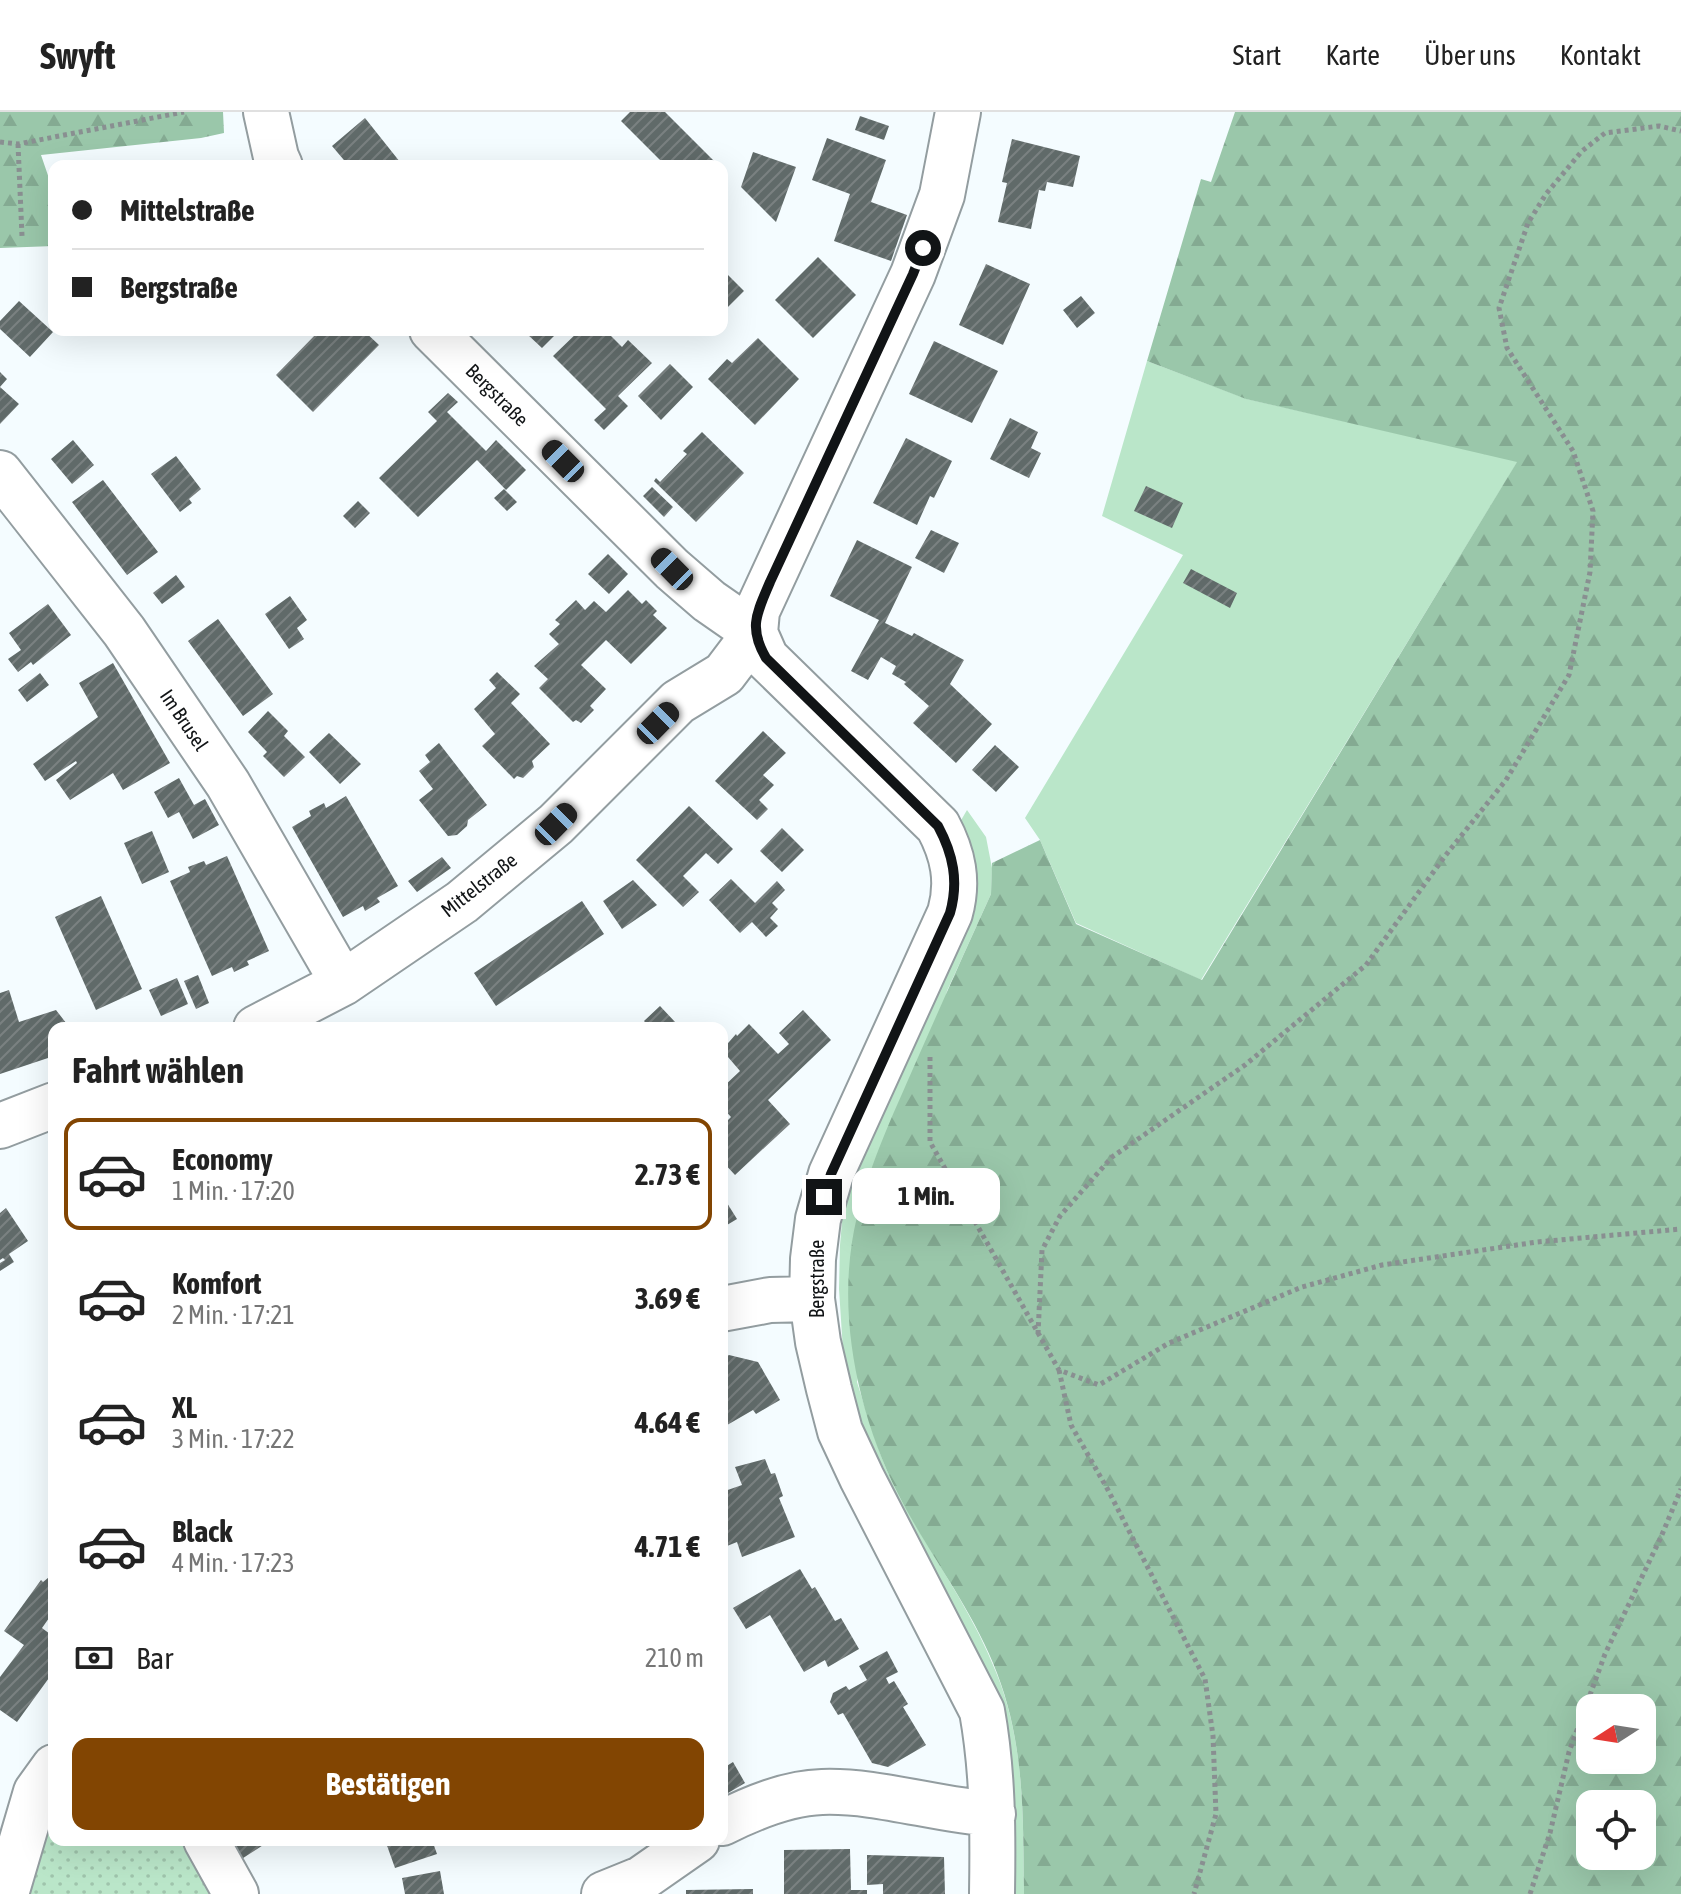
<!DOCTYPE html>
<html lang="de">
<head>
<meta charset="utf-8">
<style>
  :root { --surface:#fff; --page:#f2f2f2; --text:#222; --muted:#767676; --line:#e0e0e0; --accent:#824502 }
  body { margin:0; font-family:"Asap Condensed",sans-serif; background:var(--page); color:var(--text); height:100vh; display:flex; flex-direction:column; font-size:30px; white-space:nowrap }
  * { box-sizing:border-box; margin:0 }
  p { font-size:26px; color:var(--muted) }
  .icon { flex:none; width:44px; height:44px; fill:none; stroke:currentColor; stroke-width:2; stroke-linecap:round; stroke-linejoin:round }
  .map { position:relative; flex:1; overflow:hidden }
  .panel { position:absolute; left:48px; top:910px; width:680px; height:824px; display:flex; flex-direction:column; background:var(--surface); border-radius:16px; box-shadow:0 8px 32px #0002 }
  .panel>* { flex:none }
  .hud { position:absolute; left:48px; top:48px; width:680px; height:176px; border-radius:16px; box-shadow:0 8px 32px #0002; display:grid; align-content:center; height:176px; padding:0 24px; background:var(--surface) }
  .needle { width:52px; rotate:258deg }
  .fabs { position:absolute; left:1576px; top:1582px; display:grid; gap:16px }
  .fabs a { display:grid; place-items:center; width:80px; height:80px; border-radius:16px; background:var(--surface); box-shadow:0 8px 32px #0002; font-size:40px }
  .end { position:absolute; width:36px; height:36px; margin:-18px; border:10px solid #111416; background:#fff; box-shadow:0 0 0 4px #fff }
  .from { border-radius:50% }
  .bubble { position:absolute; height:56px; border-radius:16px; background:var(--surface); box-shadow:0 8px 32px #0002; font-size:26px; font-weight:700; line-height:56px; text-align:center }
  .car { position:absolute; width:24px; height:48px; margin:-24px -12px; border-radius:10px; box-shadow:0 0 6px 2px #0007; background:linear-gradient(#222 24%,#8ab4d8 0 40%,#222 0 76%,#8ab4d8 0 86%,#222 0) }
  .hud b { display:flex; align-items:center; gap:28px; height:76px; font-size:30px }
  .hud b+b { border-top:2px solid var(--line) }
  .hud i { width:20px; height:20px; background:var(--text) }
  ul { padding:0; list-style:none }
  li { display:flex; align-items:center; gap:24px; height:112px; margin:0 16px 12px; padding:0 8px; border:4px solid transparent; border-radius:16px }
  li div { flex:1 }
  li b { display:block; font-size:30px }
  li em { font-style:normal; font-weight:700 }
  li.on { border-color:var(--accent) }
  li>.icon { width:72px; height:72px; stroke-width:1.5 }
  h2 { padding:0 24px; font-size:36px; line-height:96px }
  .pay { display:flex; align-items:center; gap:20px; height:88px; padding:0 24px; font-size:30px }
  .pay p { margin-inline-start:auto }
  .cta { display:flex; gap:16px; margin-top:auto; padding:16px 24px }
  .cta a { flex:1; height:92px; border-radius:16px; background:var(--accent); color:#fff; font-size:32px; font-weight:700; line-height:92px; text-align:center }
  header { display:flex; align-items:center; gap:48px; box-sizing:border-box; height:112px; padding:0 40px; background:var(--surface); border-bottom:2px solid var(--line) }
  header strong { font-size:38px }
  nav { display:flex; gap:44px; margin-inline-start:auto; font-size:28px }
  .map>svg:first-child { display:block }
  .grass { fill:#bae6c9 }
  .forest { fill:url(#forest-firs); fill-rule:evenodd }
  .park { fill:url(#park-dots) }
  .building { fill:url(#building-hatch) }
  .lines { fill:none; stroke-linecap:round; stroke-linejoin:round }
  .minor-casing { stroke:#939da0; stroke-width:48 }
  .path { stroke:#898f91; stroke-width:5; stroke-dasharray:4 4; stroke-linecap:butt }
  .minor { stroke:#fff; stroke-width:44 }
  .route { stroke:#111416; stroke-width:10 }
  .labels { text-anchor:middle; stroke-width:7; stroke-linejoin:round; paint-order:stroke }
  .street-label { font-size:20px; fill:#111416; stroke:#fff }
</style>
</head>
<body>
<header>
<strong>Swyft</strong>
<nav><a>Start</a><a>Karte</a><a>Über uns</a><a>Kontakt</a></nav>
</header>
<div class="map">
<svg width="1681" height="1782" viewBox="0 0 1681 1782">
  <defs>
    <pattern id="forest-firs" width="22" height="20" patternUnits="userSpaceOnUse" patternTransform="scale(2)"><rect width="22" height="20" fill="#9ac7aa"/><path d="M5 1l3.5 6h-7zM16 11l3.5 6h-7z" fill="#84aa92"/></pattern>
    <pattern id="park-dots" width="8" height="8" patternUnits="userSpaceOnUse" patternTransform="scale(2)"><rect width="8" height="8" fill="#bae6c9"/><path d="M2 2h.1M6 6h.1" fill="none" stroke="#9fc4ac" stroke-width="1.8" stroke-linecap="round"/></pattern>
    <pattern id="building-hatch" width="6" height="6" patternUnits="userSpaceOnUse" patternTransform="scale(2)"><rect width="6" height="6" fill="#606a69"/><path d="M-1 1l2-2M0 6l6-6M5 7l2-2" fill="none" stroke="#7a8181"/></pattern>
  </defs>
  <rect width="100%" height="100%" fill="#f4fcff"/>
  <path class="grass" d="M1147 249 1247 287 1518 349 1201 868 1076 811 1040 728 1025 706 1183 443 1102 404Z
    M967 698 986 725 992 756 991 782 947 879 857 1270C869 1308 880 1348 899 1384 931 1443 971 1497 996 1560 1025 1631 1023 1706 1024 1782H1013L1012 1647 1003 1602 871 1346 844 1254 839 1177 840 1133 843 1099 849 1069 976 789 971 737 960 710Z"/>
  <path class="forest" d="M0 0H223L224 21 201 26 41 43 54 81V134L0 136Z
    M1235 0H1681V1782H1024C1023 1706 1025 1634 997 1561 973 1497 929 1443 898 1382 860 1306 839 1214 852 1130 862 1069 888 1014 912 959 938 900 964 841 991 782L992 751 1040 728 1076 812 1202 868 1517 350 1246 287 1147 249 1201 67 1211 70ZM1590 1596H1642V1648H1590ZM1590 1692H1642V1744H1590Z"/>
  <path class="park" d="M54 1706V1728H188L220 1782H30L46 1722Z"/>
  <path class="building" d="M630 0H665L719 54H666L621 9Z
    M860 4 889 14 884 28 855 18Z
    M365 6 400 50 396 54H349L332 34Z
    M827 26 886 48 871 90 907 103 891 149 834 129 850 82 812 68Z
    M1012 27 1080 44 1073 75 1047 70 1045 79 1039 78 1031 117 998 110 1007 71 1002 70Z
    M753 40 796 55 776 110 741 75Z
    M818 145 856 183 813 226 775 188Z
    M986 152 1030 172 1003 233 959 213Z
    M722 157 744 179 722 201Z
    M1081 184 1095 201 1077 216 1063 198Z
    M19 189 53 220 30 245 0 217V209Z
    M320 218H363L379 233 313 300 276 263Z
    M531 218H560L542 236 527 222Z
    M580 218H605L622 235 628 228 652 251 618 284 628 294 604 318 594 308 606 297 553 244Z
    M758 226 799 267 755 313 708 267 727 247 732 251Z
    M934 229 998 259 972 311 909 282Z
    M670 252 693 275 661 308 638 284Z
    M0 260 7 267 0 275 19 292 0 312Z
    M448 281 458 290 447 300 486 339 496 328 526 358 506 378 477 348 418 405 379 366 437 309 428 300Z
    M1010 306 1038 320 1031 336 1041 341 1029 366 990 347Z
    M702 320 744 361 696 410 654 369 656 366 660 370 687 342 683 339Z
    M906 326 952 349 934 386 930 384 917 413 873 391Z
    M73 328 94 353 72 372 51 347Z
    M176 344 201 377 189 387 192 391 180 400 151 362Z
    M103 368 158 440 127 463 72 390Z
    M1146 374 1183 391 1172 416 1134 399Z
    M652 375 673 395 664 405 643 384Z
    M504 377 517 390 507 399 494 386Z
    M358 389 370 401 355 416 343 404Z
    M931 418 959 431 944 461 915 446Z
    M857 428 912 455 885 511 912 524 914 521 964 548 950 572 992 612 956 651 913 611 929 594 904 572 906 570 892 562 896 554 881 545 868 568 851 559 879 508 830 484Z
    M608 442 628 462 609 482 588 462Z
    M1191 457 1237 481 1230 496 1183 471Z
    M176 463 185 475 162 492 153 481Z
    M628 478 642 492 646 488 657 499 653 503 667 516 631 552 606 528 581 553 606 577 590 594 594 598 581 611 576 608 573 610 539 576 548 567 534 554 559 532 549 522 560 512 555 508 576 488 585 498 594 489 606 500Z
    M290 484 307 508 297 516 304 527 289 537 265 502Z
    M48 492 71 523 33 553 31 550 18 560 8 547 21 538 9 521Z
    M218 507 273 582 243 604 188 529Z
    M113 551 170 651 123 678 113 661 70 688 56 668 77 651 76 649 45 669 33 652 98 605 79 571Z
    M497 560 520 582 511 591 550 632 532 649 534 655 523 666 517 664 514 667 482 634 495 622 474 597 496 576 489 568Z
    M40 561 49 573 27 590 18 578Z
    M268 599 288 619 284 624 305 645 284 665 263 644 267 640 248 620Z
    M763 619 786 641 763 663 774 673 759 688 768 697 757 708 715 669Z
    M329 621 361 652 340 672 309 640Z
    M439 631 487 693 468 708 467 714 457 723 448 724 419 688 433 677 419 659 430 650 425 643Z
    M995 633 1019 655 996 680 972 658Z
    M179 666 194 693 205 687 219 713 193 727 179 700 168 706 154 680Z
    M346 684 398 774 377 786 380 790 365 799 363 794 343 805 292 715 311 704 309 699 324 691 326 696Z
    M689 694 733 737 718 752 706 741 683 764 699 780 683 795 636 748Z
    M782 716 804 738 782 760 760 739Z
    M152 719 169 760 142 772 124 731Z
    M227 744 269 839 247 849 249 853 234 860 232 855 212 864 170 769 190 760 188 755 204 749 206 753Z
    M442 745 451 756 417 780 408 769Z
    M731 767 755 791 777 769 785 778 772 791 778 797 770 806 778 814 766 825 752 810 740 821 709 788Z
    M633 768 657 793 622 817 603 789Z
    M101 784 142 877 96 898 55 805Z
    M582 789 604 822 496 894 474 861Z
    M198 863 209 891 196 897 184 869Z
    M177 866 188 892 161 904 149 878Z
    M9 878 19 910 56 898 70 916H54V944L0 962V881Z
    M660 894 676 911 670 916H650L644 909Z
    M803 898 831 928 768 988 790 1012 735 1063 722 1049V1014L731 1005 722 995V976L740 959 722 938 736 922 737 924 749 912 778 942 789 932 779 921Z
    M722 1083 737 1107 722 1116Z
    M6 1096 28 1129 9 1142 14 1150 0 1159V1151L5 1148 3 1146 0 1148V1101Z
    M729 1243 758 1250 780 1288 756 1302 753 1298 722 1316 726 1322 722 1324V1247Z
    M765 1347 771 1362 775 1361 783 1384 779 1386 795 1425 742 1445 737 1430 722 1436V1406L728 1403 722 1380 742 1373 735 1355Z
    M800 1457 812 1477 815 1475 835 1509 841 1506 859 1537 828 1555 825 1548 804 1560 770 1503 746 1517 733 1496Z
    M54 1461V1499L42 1516 54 1525V1559L17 1610 0 1598V1565L24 1533 4 1519 41 1468 43 1470Z
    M887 1539 898 1560 886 1566 889 1572 894 1569 908 1592 903 1595 926 1633 888 1655 872 1651 843 1601 838 1603 830 1590 833 1581 846 1574 849 1578 867 1568 859 1554Z
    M733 1650 745 1671 728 1681 722 1670V1657Z
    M227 1728H271L240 1748Z
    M385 1728H432L437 1742 395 1756Z
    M850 1737 851 1778H867V1782H784V1738Z
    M867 1743 944 1745 945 1782H883V1772L867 1773Z
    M440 1759 444 1782H405L402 1766Z
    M753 1777V1782H686V1778Z"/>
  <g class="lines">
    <g class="minor-casing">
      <path id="minor" d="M266 0 276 45 280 54
        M432 218 672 457 709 489 755 521 766 546 938 714C953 742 959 769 950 801L831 1062 818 1107 813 1147 812 1187 818 1230 829 1277 840 1319 862 1366 982 1599C993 1660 993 1720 992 1782
        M0 361 124 519 228 672 343 871
        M256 916 343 871 462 790 556 712 678 590 724 562 755 521 757 499 913 162 942 83 958 0
        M0 1014 54 993
        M722 1197 770 1188 812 1187
        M722 1711C752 1696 787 1681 822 1680 877 1678 936 1698 993 1702
        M206 1728 236 1782
        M6 1782 36 1680 54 1655
        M604 1782 641 1767 697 1728"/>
    </g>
    <path class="path" d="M0 30 18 32 184 0
      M18 32 22 124
      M930 945V1030L1059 1258 1099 1273 1169 1231 1302 1175 1382 1153 1537 1130 1681 1117
      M1038 1222 1042 1138 1060 1104 1112 1045 1245 953 1366 853 1445 744 1506 668 1569 563 1590 460 1593 399 1573 339 1507 236 1499 196 1528 111 1546 82 1582 39 1605 21 1659 14 1681 19
      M1059 1258 1071 1313 1108 1378 1205 1567 1213 1624 1216 1702 1194 1782
      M1530 1782 1550 1721 1569 1640 1605 1542 1661 1425 1681 1377"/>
    <use href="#minor" class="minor"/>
  </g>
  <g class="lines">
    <path class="route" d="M824 1085 831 1062 950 801C959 769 953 742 938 714L766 546C748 515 757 501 770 470L913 162 923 136"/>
  </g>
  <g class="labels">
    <g class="street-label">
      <text transform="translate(497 283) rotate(45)" y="7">Bergstraße</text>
      <text transform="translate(184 608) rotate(56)" y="7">Im Brusel</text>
      <text transform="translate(479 773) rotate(-38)" y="7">Mittelstraße</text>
      <text transform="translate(817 1167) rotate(-90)" y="7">Bergstraße</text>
    </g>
  </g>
</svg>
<div class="fabs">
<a><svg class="needle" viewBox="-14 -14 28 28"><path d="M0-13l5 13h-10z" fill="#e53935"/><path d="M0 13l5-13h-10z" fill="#767676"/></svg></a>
<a><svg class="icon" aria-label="locate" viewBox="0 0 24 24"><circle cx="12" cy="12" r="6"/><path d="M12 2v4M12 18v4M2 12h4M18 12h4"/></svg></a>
</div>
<i class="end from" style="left:923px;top:136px"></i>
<i class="end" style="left:824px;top:1085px"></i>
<div class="bubble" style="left:852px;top:1056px;width:148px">1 Min.</div>
<i class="car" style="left:563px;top:349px;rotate:315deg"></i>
<i class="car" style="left:672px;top:457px;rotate:315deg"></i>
<i class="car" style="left:658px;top:611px;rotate:45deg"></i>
<i class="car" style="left:556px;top:712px;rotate:45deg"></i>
<div class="hud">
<b><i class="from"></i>Mittelstraße</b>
<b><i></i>Bergstraße</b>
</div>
<section class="panel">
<h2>Fahrt wählen</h2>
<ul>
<li class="on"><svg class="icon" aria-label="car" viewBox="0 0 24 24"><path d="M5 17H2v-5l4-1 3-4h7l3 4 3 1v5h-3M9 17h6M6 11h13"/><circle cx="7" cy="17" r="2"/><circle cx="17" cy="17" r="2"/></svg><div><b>Economy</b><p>1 Min. · 17:20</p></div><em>2.73 €</em></li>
<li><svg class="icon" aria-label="car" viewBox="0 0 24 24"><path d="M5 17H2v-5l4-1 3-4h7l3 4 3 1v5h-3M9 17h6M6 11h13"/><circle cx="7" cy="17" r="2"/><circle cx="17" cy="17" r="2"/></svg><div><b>Komfort</b><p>2 Min. · 17:21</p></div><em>3.69 €</em></li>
<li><svg class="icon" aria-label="car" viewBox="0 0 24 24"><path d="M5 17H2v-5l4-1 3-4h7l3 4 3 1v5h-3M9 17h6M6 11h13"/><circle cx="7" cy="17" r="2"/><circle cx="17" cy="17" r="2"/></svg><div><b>XL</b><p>3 Min. · 17:22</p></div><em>4.64 €</em></li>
<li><svg class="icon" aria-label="car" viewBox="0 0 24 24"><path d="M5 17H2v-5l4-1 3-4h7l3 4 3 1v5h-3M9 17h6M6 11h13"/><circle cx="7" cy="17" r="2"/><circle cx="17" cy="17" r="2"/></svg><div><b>Black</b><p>4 Min. · 17:23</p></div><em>4.71 €</em></li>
</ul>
<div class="pay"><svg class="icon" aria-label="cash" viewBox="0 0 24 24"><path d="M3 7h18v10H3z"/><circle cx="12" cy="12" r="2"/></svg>Bar<p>210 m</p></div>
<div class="cta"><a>Bestätigen</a></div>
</section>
</div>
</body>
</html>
